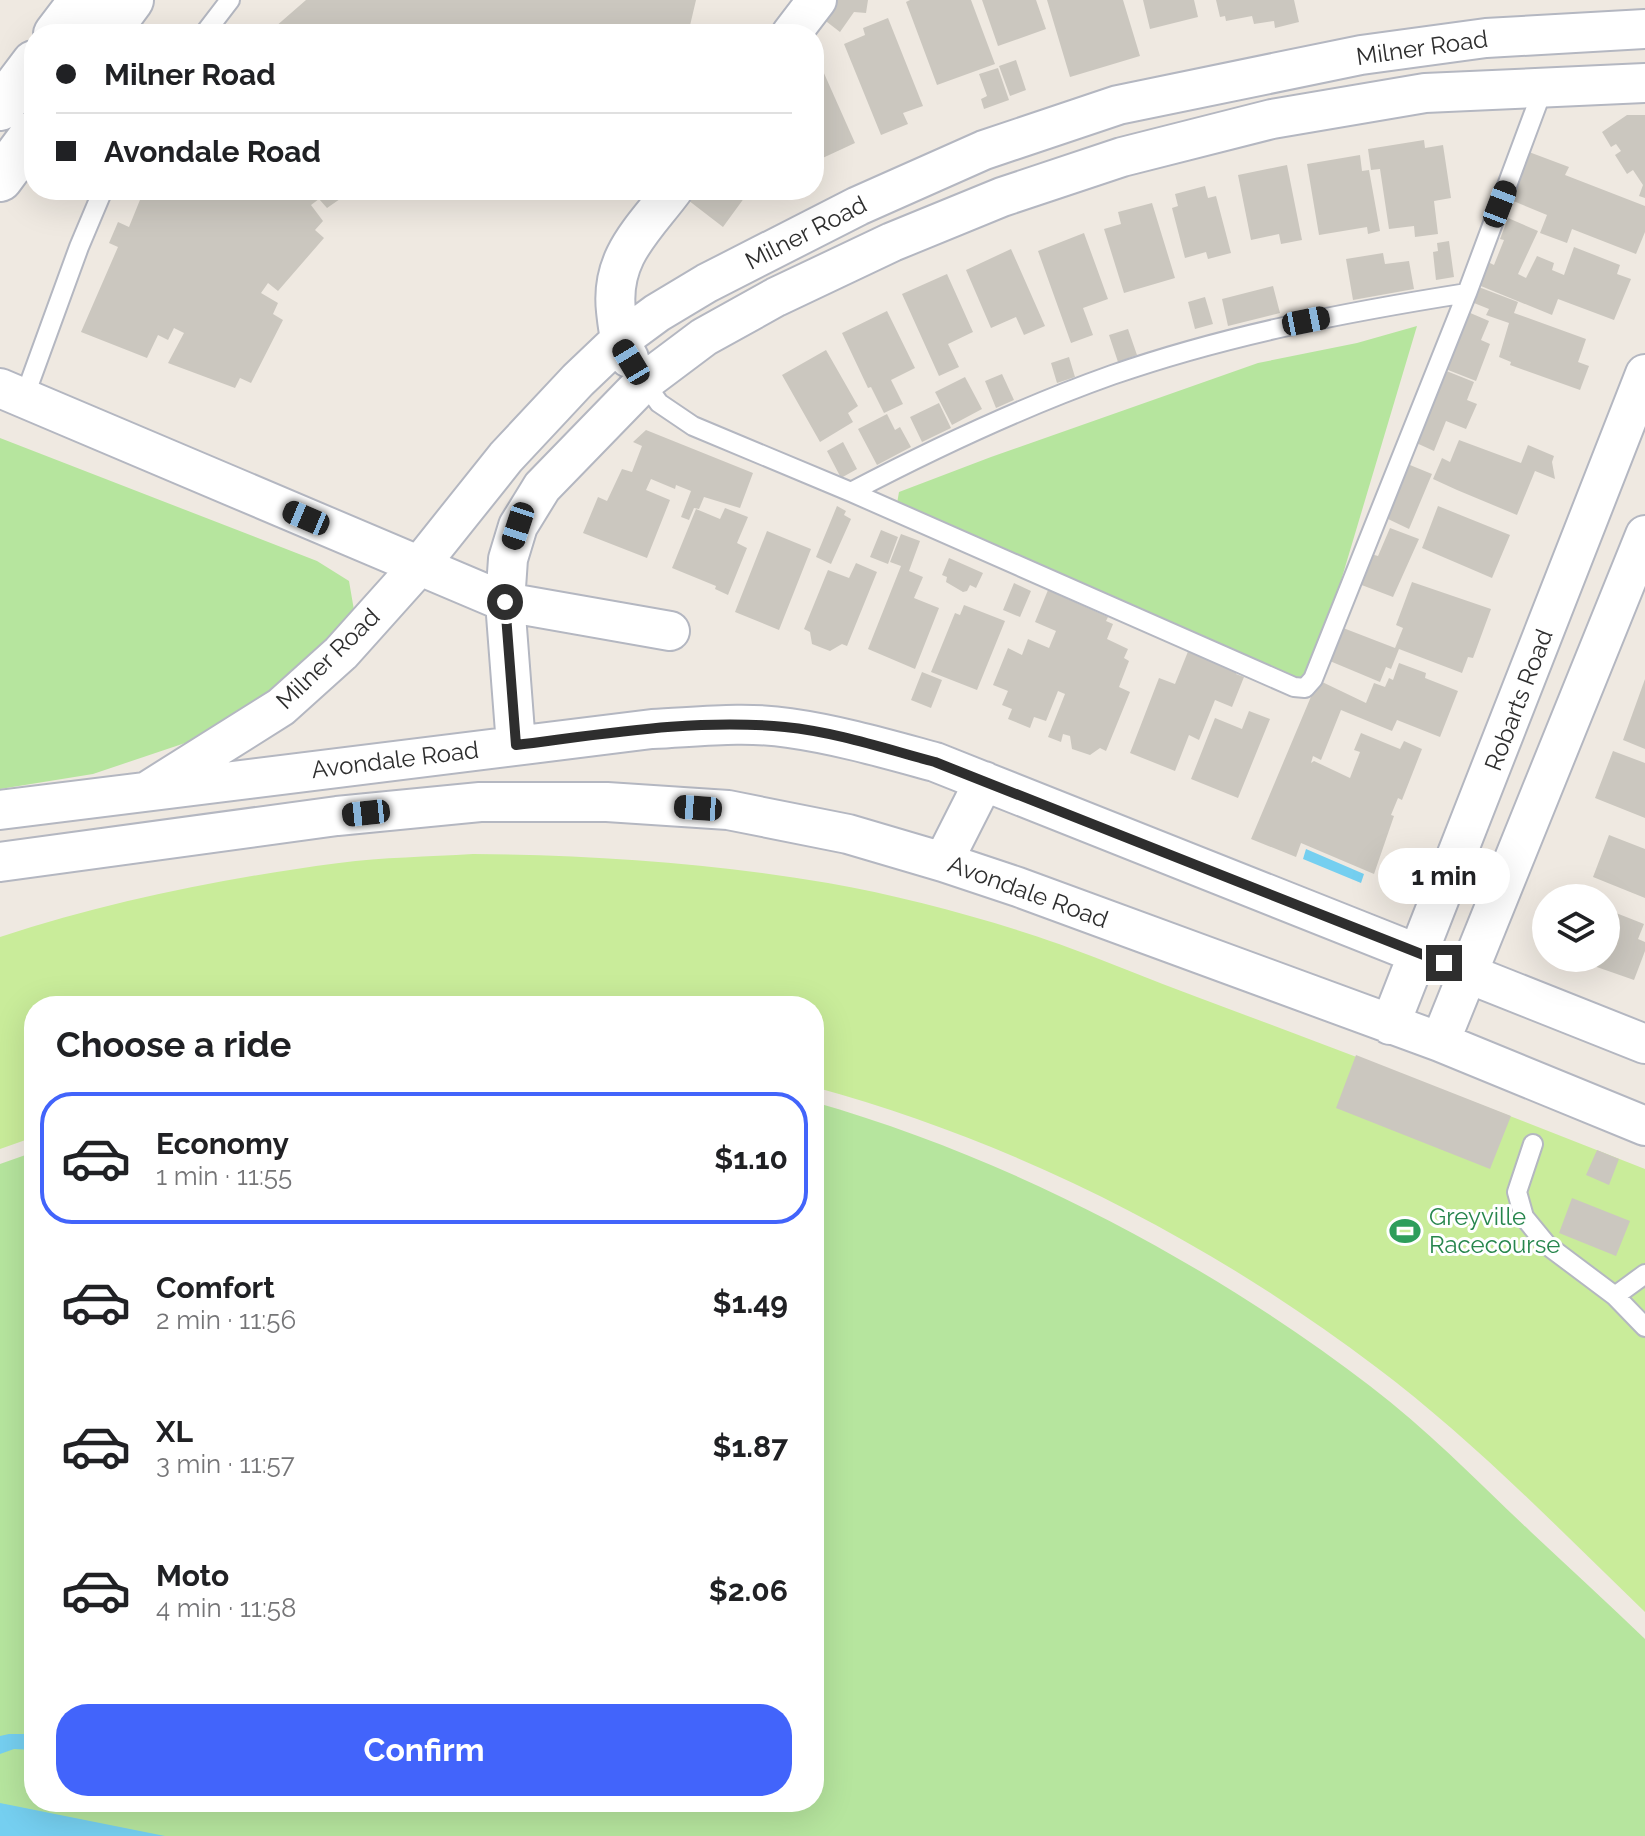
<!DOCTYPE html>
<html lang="en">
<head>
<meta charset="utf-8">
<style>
  :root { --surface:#fff; --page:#f6f6f6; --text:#202124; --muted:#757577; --line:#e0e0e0; --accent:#4264fb }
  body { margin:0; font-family:Raleway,sans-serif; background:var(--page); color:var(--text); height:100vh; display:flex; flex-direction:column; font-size:30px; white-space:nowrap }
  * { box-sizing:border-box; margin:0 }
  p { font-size:26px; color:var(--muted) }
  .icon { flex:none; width:44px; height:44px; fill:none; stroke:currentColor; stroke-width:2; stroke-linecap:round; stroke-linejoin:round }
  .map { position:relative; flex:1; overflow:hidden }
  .panel { position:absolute; left:24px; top:996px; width:800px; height:816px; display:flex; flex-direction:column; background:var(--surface); border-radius:32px; box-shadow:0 8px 32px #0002 }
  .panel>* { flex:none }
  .banner { position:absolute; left:24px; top:24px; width:800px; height:176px; border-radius:32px; box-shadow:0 8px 32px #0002; display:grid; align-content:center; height:176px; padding:0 32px; background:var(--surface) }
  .buttons { position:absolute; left:1532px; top:884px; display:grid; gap:16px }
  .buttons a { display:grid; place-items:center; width:88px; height:88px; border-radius:50%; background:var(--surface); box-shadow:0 8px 32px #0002; font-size:40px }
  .end { position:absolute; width:36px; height:36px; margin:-18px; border:10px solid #2e2e2e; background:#fff; box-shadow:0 0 0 4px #fff }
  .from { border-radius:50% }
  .bubble { position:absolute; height:56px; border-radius:28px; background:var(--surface); box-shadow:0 8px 32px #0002; font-size:26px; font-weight:700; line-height:56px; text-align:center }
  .car { position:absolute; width:24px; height:48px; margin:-24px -12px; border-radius:10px; box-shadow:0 0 6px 2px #0007; background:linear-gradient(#222 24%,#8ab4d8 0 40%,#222 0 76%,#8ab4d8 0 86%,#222 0) }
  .banner b { display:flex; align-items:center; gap:28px; height:76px; font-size:30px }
  .banner b+b { border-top:2px solid var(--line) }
  .banner i { width:20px; height:20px; background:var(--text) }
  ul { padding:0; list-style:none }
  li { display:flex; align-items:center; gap:24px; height:132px; margin:0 16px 12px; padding:0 16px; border:4px solid transparent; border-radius:32px }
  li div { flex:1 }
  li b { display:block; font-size:30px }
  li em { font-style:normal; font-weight:700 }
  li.active { border-color:var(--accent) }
  li>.icon { width:72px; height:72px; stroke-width:1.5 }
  h2 { padding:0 32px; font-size:36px; line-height:96px }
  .button { display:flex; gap:16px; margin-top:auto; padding:16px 32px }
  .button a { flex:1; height:92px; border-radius:32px; background:var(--accent); color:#fff; font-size:32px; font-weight:700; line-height:92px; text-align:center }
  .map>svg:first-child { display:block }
  .green { fill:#b6e59e }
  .pitch { fill:#c9ec9a }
  .water { fill:#75cff0 }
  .building { fill:#cbc7bf }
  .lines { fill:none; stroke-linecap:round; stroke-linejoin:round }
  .lane-casing { stroke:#b4b7c1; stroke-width:22 }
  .street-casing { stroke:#b4b7c1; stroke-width:42 }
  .secondary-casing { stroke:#b4b7c1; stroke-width:48 }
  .lane { stroke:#fff; stroke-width:18 }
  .street { stroke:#fff; stroke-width:38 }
  .secondary { stroke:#fff; stroke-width:44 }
  .route { stroke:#2e2e2e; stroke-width:10 }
  .labels { text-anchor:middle; stroke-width:6; stroke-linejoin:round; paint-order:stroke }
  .street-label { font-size:24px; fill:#2e2e2e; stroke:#fff }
  .leisure-label { font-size:24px; fill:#27864d; stroke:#fff; text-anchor:start }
</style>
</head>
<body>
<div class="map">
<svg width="1645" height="1836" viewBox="0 0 1645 1836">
  <rect width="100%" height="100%" fill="#efe9e1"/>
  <path class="green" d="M1417 326 1306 698 895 515 899 492 991 457 1258 363 1357 343Z
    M0 438 317 561 349 581 355 616 312 662 200 738 93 774 0 789Z
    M814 1102C1010 1158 1208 1262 1370 1386 1428 1430 1478 1482 1531 1532 1569 1568 1608 1603 1645 1639V1836H0V1164L34 1152V1802H814Z"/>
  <path class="pitch" d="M473 854C591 855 710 863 828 883 902 896 988 919 1059 944 1106 961 1151 980 1197 997 1347 1053 1496 1110 1645 1169V1612C1558 1528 1473 1440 1376 1367 1210 1241 1016 1142 814 1087V1006H34V1137L0 1149V937C110 901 224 878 339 863 383 857 428 857 473 854Z"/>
  <path class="water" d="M1306 849 1364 874 1361 883 1303 859Z
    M9 1734H34V1750L14 1749 0 1754V1736Z
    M0 1803 165 1836H0Z"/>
  <path class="building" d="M306 0H696L688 34H267Z
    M824 0H868L866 13 854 12 840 32 814 12Z
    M910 0H971L995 64 937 85 906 2Z
    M982 0H1036L1046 29 998 46Z
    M1047 0H1123L1140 56 1070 77Z
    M1143 0H1194L1198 17 1150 29Z
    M1216 0H1294L1299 22 1275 28 1274 21 1254 24 1252 16 1226 21 1225 16 1220 17Z
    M888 18 923 106 903 113 908 124 881 135 844 44 865 35 863 28Z
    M1016 60 1026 90 1010 96 999 66Z
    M998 68 1009 100 984 109 981 99 987 96 979 74Z
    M823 71 855 143 814 162V75Z
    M1627 115H1645V198L1639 196 1643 185 1633 170 1627 174 1615 155 1621 151 1616 144 1611 147 1602 132Z
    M1424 140 1425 148 1443 145 1451 198 1434 201 1438 234 1415 237 1414 226 1389 229 1380 169 1371 170 1368 149Z
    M1529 152 1569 167 1565 175 1645 206V232L1636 254 1572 229 1567 243 1540 233 1547 215 1511 200Z
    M1360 155 1362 171 1369 170 1380 231 1368 234 1367 227 1319 235 1307 164Z
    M1287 165 1302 240 1281 244 1279 234 1251 240 1238 175Z
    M1205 186 1208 198 1216 196 1231 253 1208 259 1206 252 1185 258 1172 208 1178 206 1175 194Z
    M144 190H353L327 208 319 199 311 205 323 221 315 230 324 238 278 291 268 283 261 293 278 303 273 314 283 320 251 383 240 378 235 388 168 363 184 333 174 328 168 340 158 335 147 358 81 332 118 247 109 243 118 222 129 227Z
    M689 190H750L723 227 684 197Z
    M1152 203 1175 278 1124 293 1104 229 1121 224 1118 212Z
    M1508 218 1538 231 1518 274 1526 278 1537 256 1554 263 1552 270 1564 275 1574 247 1620 265 1617 274 1631 279 1614 320 1558 299 1552 315 1476 284 1486 261 1494 265 1504 240 1500 239Z
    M1084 233 1108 299 1083 308 1093 335 1071 343 1038 251Z
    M1449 241 1454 277 1436 280 1433 252 1438 251 1437 243Z
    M1011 249 1045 326 1024 335 1016 317 991 328 966 270Z
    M1383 253 1385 264 1409 261 1414 289 1353 300 1346 259Z
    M947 274 973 332 948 344 959 367 939 376 902 294Z
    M1273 286 1280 313 1228 326 1222 299Z
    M1476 286 1518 302 1514 313 1586 339 1578 362 1589 366 1580 390 1510 365 1511 362 1499 357 1509 323 1486 315 1489 309 1474 303 1477 296 1473 295Z
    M1205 297 1213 324 1195 329 1188 302Z
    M887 311 915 368 891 380 903 404 884 413 871 387 868 388 842 333Z
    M1468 312 1489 321 1481 340 1490 344 1476 381 1443 368Z
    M1128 329 1137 355 1118 362 1109 335Z
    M826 350 858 406 848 413 853 422 820 442 782 375Z
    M1069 357 1075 377 1057 383 1051 363Z
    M1444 370 1474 382 1467 400 1477 404 1466 429 1446 421 1434 451 1412 441Z
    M1002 374 1014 400 996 408 985 381Z
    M965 377 982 409 952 425 935 392Z
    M939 403 951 428 922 442 910 417Z
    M887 414 895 430 900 427 911 447 877 465 858 429Z
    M646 430 753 473 740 508 704 497 699 509 694 508 689 520 681 517 691 491 676 485 675 489 651 479 646 490 670 500 647 558 583 533 598 497 607 501 622 469 632 472 642 446 633 442Z
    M1459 440 1521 463 1528 445 1554 456 1552 462 1555 479 1535 471 1517 515 1457 490 1433 479 1442 458 1450 462Z
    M843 442 857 469 841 478 827 451Z
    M1405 463 1432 474 1409 529 1388 519 1393 506 1389 503Z
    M837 506 846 511 844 515 851 519 831 564 816 557Z
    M1438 506 1510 535 1492 578 1422 548Z
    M725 508 748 517 737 543 747 548 728 595 715 589 716 586 672 568 696 509 720 519Z
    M1390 528 1419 539 1393 597 1359 584 1371 554 1378 556Z
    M881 530 898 537 888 564 870 557Z
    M767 531 811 549 779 630 735 612Z
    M901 534 920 541 909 571 923 577 914 598 939 608 915 669 868 649 901 566 890 562Z
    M949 558 983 573 976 588 970 585 967 591 963 592 946 582 947 577 942 575Z
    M856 563 877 572 847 646 842 644 830 651 812 644 810 632 804 629 828 570 849 578Z
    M1412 582 1491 609 1473 658 1468 657 1462 673 1399 649 1391 669 1386 667 1380 682 1325 659 1338 626 1395 648 1403 628 1396 625Z
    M1014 583 1031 591 1020 617 1003 610Z
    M1048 590 1108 617 1106 621 1113 624 1107 639 1128 649 1124 658 1129 661 1119 687 1130 692 1106 751 1100 748 1090 755 1072 749 1070 736 1063 734 1061 742 1048 737 1065 694 1058 691 1046 721 1034 717 1030 728 1008 719 1012 709 1002 705 1008 691 993 685 1008 648 1022 655 1028 639 1049 648 1056 631 1035 622Z
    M964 605 1005 621 977 690 931 672 955 613 960 615Z
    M1189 649 1238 669 1236 674 1244 677 1232 707 1215 700 1199 740 1189 735 1175 771 1130 753 1159 678 1175 684Z
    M1399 663 1426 673 1425 678 1458 691 1440 737 1397 720 1392 731 1341 710 1321 760 1313 756 1311 763 1314 761 1350 778 1360 752 1354 750 1361 733 1400 749 1404 741 1422 749 1402 800 1398 798 1391 815 1394 816 1374 874 1301 843 1296 857 1251 839 1318 680 1366 703 1374 683 1385 687 1389 678 1393 680Z
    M922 672 942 680 931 708 911 700Z
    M1645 679V749L1623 740Z
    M1249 711 1270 719 1238 798 1191 779 1215 718 1242 729Z
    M1613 751 1645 763V818L1595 798Z
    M1609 835 1645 849V898L1593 877Z
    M1606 909 1644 924 1638 939 1645 942V951L1634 980 1571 958H1606Z
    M1356 1055 1511 1116 1490 1169 1336 1108Z
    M1597 1150 1619 1159 1609 1185 1586 1175Z
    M1572 1198 1630 1221 1616 1256 1559 1233Z"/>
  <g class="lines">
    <g class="lane-casing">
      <path id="lane" d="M204 34 230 0
        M644 382 659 403 693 426 851 492 1294 687 1305 688 1313 679 1467 293 1544 86
        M24 398 79 247 103 190
        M851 492C935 448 1022 407 1112 375 1227 335 1347 312 1467 293
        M1533 1144 1517 1192 1524 1217 1547 1245 1615 1296 1645 1327
        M1615 1296 1645 1274"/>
    </g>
    <g class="street-casing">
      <path id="street" d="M791 34 817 0
        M629 358C619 342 618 329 616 311 610 257 643 230 673 190
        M0 388 505 602 670 631
        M516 745 505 602 508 559 518 526 542 487 644 382 704 337 776 297 892 242 1002 197 1122 157 1272 119 1425 93 1645 83
        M149 790 281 707 341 653 419 566 506 457 578 380 619 341 657 313 707 283 858 206 984 150 1118 105 1361 55 1486 38 1645 29
        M0 810 652 729C697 727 745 721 789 728 839 735 887 749 935 762L1645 1044
        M0 862 337 816 480 802H607L728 810 848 834 943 862 1018 887 1440 1042 1645 1126
        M943 862 984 781
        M1390 1025 1645 374
        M1440 1042 1645 535"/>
    </g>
    <g class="secondary-casing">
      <path id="secondary" d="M56 34 82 0
        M106 34 131 0
        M0 108 34 63
        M0 179 34 133"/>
    </g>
    <use href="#lane" class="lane"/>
    <use href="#street" class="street"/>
    <use href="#secondary" class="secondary"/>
  </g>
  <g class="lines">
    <path class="route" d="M505 602 516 745C604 734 696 718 785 727 836 732 886 749 935 762L1444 963"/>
  </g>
  <defs>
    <g id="stadium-bare" transform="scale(2.4)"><path d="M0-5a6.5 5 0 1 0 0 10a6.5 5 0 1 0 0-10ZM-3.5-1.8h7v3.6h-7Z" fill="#2e9e5b" stroke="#fff" stroke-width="2.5" paint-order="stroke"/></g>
  </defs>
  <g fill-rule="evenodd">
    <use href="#stadium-bare" x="1405" y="1231"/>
  </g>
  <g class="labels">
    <g class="street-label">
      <text transform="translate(1422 48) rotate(-8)" y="8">Milner Road</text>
      <text transform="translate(806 233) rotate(-27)" y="8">Milner Road</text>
      <text transform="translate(328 659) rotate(-44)" y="8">Milner Road</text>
      <text transform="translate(1519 700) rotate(-69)" y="8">Robarts Road</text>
      <text transform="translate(395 760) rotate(-7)" y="8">Avondale Road</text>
      <text transform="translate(1028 892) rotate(20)" y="8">Avondale Road</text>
    </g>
    <g class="leisure-label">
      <text x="1429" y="1225">Greyville<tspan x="1429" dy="28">Racecourse</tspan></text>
    </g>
  </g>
</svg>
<div class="buttons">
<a><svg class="icon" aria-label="layers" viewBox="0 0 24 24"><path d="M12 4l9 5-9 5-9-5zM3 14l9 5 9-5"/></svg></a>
</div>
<i class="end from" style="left:505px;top:602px"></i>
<i class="end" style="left:1444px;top:963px"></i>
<div class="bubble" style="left:1378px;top:848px;width:132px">1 min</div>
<i class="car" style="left:1500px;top:204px;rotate:21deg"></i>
<i class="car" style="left:1306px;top:321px;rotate:79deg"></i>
<i class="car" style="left:631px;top:362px;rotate:329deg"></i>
<i class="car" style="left:306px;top:518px;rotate:293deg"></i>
<i class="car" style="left:518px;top:526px;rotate:198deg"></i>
<i class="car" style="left:698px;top:808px;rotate:274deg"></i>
<i class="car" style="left:366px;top:813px;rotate:264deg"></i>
<div class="banner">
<b><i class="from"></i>Milner Road</b>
<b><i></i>Avondale Road</b>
</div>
<section class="panel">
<h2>Choose a ride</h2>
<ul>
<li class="active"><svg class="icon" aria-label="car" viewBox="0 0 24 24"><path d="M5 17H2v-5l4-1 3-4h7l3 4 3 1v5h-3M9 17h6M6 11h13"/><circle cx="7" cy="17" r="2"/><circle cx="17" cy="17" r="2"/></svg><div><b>Economy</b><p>1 min · 11:55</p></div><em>$1.10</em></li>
<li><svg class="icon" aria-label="car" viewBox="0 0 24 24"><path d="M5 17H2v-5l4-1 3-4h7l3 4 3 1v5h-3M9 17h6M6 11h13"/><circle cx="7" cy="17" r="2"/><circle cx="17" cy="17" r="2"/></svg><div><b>Comfort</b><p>2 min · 11:56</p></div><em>$1.49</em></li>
<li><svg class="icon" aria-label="car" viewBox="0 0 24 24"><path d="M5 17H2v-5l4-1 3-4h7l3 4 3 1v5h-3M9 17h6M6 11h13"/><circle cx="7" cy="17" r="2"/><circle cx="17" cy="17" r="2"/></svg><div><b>XL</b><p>3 min · 11:57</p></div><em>$1.87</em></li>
<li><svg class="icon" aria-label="car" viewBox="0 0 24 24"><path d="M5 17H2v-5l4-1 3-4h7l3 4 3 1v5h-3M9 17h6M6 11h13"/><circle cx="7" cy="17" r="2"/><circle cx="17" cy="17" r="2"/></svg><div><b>Moto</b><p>4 min · 11:58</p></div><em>$2.06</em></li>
</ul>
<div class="button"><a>Confirm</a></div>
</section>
</div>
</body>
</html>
